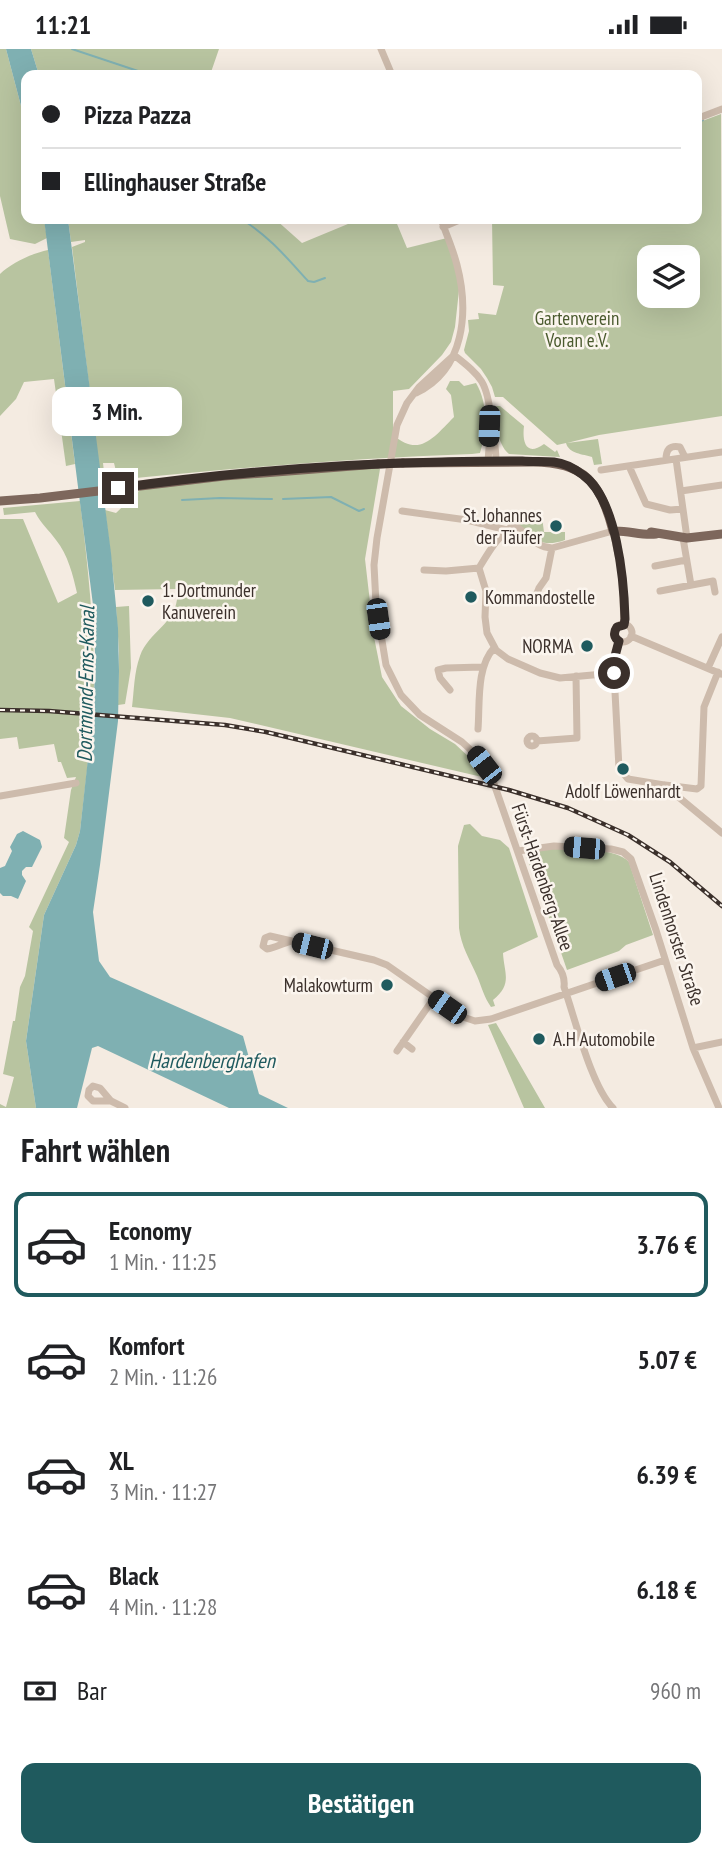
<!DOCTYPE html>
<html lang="de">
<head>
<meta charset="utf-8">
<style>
  :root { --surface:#fff; --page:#f6f6f6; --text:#202124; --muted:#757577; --line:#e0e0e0; --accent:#1f5a5e }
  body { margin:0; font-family:"PT Sans Narrow",sans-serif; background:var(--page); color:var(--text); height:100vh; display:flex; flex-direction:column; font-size:26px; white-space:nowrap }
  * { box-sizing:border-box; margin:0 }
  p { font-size:23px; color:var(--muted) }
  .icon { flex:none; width:38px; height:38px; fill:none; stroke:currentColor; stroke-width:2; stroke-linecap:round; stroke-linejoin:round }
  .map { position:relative; height:1059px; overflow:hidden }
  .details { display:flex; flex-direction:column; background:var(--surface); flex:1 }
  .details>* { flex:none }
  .guide { position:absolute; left:21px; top:21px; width:681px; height:154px; border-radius:14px; box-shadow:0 7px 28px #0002; display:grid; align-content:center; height:154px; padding:0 21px; background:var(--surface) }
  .tools { position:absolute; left:637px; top:196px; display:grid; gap:14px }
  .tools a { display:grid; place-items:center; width:63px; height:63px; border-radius:14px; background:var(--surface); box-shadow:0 7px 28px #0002; font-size:35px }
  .end { position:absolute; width:32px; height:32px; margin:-16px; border:9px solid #3b302b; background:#fff; box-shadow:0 0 0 4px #fff }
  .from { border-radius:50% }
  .bubble { position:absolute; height:49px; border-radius:14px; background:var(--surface); box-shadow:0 7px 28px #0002; font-size:23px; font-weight:700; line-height:49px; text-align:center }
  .car { position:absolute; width:21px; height:42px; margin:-21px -10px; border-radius:9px; box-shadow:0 0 5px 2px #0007; background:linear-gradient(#222 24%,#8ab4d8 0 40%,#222 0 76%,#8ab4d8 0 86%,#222 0) }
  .guide b { display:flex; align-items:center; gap:24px; height:66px; font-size:26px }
  .guide b+b { border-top:2px solid var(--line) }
  .guide i { width:18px; height:18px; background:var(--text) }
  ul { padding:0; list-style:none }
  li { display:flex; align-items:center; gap:21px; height:105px; margin:0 14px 10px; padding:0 7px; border:4px solid transparent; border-radius:14px }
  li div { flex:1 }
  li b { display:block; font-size:26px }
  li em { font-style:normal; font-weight:700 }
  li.current { border-color:var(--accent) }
  li>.icon { width:63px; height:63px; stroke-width:1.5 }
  h2 { padding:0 21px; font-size:32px; line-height:84px }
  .pay { display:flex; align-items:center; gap:18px; height:77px; padding:0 21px; font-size:26px }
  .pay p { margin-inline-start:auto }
  .action { display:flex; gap:14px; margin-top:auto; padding:14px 21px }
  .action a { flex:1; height:80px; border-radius:14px; background:var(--accent); color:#fff; font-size:28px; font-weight:700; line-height:80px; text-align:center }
  .status { display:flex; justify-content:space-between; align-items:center; height:49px; padding:0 35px; background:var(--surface); direction:ltr }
  .status svg { height:19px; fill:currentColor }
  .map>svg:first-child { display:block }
  .green { fill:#b8c4a0; fill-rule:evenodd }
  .water { fill:#7fb0b2 }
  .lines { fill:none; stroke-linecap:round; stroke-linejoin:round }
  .stream { stroke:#7fb0b2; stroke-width:2 }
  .minor { stroke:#cdbbac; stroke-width:7 }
  .major { stroke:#7d675c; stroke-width:9 }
  .rail-casing { stroke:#3b302b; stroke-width:4.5 }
  .rail { stroke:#fbf5ee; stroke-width:2; stroke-dasharray:5; stroke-linecap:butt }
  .major-bridge { stroke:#7d675c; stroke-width:9 }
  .route { stroke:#3b302b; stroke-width:9 }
  .poi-dot { fill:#1f5a5e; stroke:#fbf5ee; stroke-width:2.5 }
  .labels { text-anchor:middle; stroke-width:5; stroke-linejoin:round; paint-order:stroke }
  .park-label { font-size:19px; fill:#4a5a2e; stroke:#fbf5ee }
  .poi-label { font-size:19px; fill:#3b302b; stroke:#fbf5ee; text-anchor:end }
  .street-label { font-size:19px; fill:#3b302b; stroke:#fbf5ee }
  .water-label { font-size:21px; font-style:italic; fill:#1f5a5e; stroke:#fbf5ee }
</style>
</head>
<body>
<div class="status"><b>11:21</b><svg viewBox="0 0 49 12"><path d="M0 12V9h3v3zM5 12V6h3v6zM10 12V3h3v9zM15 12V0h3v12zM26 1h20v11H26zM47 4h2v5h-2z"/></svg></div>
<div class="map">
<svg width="722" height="1059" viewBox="0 0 722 1059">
  <rect width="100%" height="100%" fill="#f4ebe1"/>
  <path class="green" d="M0 0H6L26 76V170H44L47 189 35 195 10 190 0 147Z
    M31 0H219L210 26H39Z
    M721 65 722 367 599 386 567 394 598 390 602 415 594 416 592 408C583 405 569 405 566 394L557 396 503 348H495L492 338 487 329 481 320 465 304 464 301 469 282 468 271 479 270 478 264 496 266 504 237 493 236 492 170H696L697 74ZM649 208H688V247H649Z
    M68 170H275L302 194 360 170H395L407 199 447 189 460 232 455 278 451 293 442 306 409 340 393 342V386C420 409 434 388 454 368L451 346 446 340 450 332H459L464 337 476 334C488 354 487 381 480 404L472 405C353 409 234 419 116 431L117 426 114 414H103L105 432 101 433 72 198 85 193V191L71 193Z
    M48 201 75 415 66 417 54 330 24 333 16 350 0 367V225C11 214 33 204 48 201Z
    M496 357H500L524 377C522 393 526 408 544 395L555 403 557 401 560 408 509 405C496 394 497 373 496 357Z
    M377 419 380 420 365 510 374 588 382 628 401 657 430 680 455 695 469 708 482 728 230 669 132 658C134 642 134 623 140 607 149 581 181 573 177 540L115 541 105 461 116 464 142 439 227 429Z
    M80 452C88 518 95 581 94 647H86L84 669 93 670 80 782 76 796 44 866 26 992 36 1059H0V1055L6 1058 14 1028 3 1025 13 972H15L20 938 25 927 33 882 29 878 69 793 64 789 71 741 76 728 67 729 61 713H58L54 695 19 700 17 688 0 690V470H23L58 554 77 544C73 526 68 506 56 491 49 481 41 475 35 463L4 466 3 459Z
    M541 461 544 483H565V491C539 500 533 488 515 472L520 467Z
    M129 557 131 619 125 655 118 656 119 602 116 558Z
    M470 775 482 787 500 791 509 799 538 888 503 904C504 924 513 935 493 951L495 957 491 958C484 948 482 939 477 927 470 911 461 897 459 879L458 797 464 776Z
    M562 800C581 801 616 799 629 813L653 886 626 896 619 902 567 921 535 828 526 808C534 798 550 800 562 800Z
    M496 974 545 1059H524L488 976Z"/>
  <path class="water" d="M6 0H31L39 26H26V76Z
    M44 170H68L111 504 118 579 119 622 118 672 100 816 93 863 99 912 110 928 243 987 259 1045 288 1059H229L98 997 92 999 77 1059H36L26 992 44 866 76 796 80 782 94 655 95 603 93 556Z
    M23 782 40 791 42 798 32 818H26L22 822V826L26 832 18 850 11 847H3L0 844V819L5 817 12 802 10 798 17 785Z"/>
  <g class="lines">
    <path class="stream" d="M72 0 150 26
      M696 74 703 71
      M241 170C268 186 287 209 308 232L314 233 325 229
      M283 450 331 448 359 462 364 460
      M182 451 220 449 272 450"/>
    <path class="minor" d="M381 0 392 26
      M696 70 722 60
      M443 178 462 170
      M454 306 419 338 407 354 397 376 377 489 374 516 376 555 386 616 401 646 420 666 462 693 473 703 492 729 557 916C562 922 565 930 564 938 575 969 591 1037 613 1059
      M454 306C482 328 487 333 491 369 493 383 496 397 496 412
      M416 344C465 321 469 262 457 216 453 200 446 185 441 170
      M676 410 687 489
      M666 411C666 401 669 396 680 398L685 408
      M488 412 491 373
      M629 417 646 455 670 461 683 460
      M601 421 722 403
      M681 442 722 436
      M402 462 467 471 507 481
      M683 489 691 536
      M655 517 686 511
      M424 521 446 522 479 519
      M660 542 713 532 715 543
      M535 549 539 539 546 529 552 499
      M614 584a9 9 0 1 1 18 0a9 9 0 1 1-18 0Z
      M631 587 721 625
      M619 592 615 607 614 624 619 719 628 730 664 736 722 784
      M708 619 722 588
      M614 624 560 629 540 624 508 610 496 601 487 584 485 568 486 542 479 519C488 504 499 485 514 476 528 484 534 498 552 499L613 482 622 525 624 576
      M450 641 440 629 438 621 446 619 482 618
      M478 680C480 655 476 618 494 599
      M527 692a5 5 0 1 1 10 0a5 5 0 1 1-10 0Z
      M537 692 577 689 576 627
      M665 736 697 740 701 737 704 658 718 623
      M0 747 76 734
      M518 802 554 797 611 800 623 803 631 810 656 881 693 999 719 1059
      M292 892C282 894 276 899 267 900L263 897 265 889 270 887 374 911 387 916 460 967 475 972 491 970 665 911
      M403 993 412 1000
      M693 999 722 993
      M397 1002 434 949
      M111 1052 100 1039 93 1037 89 1041 88 1047 93 1052H111L125 1059"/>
    <path class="major" d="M403 414 533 413C585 413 601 434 613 482 628 481 642 487 656 485
      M0 452 40 449 224 427 378 415
      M651 483 687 489 722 485"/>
    <g class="rail-casing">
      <path id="rail" d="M0 661 49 662 225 676 266 683 509 741 568 759 628 786 670 813 722 857"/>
    </g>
    <use href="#rail" class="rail"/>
    <path class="major-bridge" d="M378 415 403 414"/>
  </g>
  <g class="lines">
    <path class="route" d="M118 439C225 424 334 415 442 413 469 412 495 412 522 412 532 413 544 412 554 413 564 414 575 420 583 426 617 450 624 531 625 570L624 576 617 578C613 584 614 589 619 592L615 607 614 624"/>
  </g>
  <g class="poi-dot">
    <circle cx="556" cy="477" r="7"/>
    <circle cx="471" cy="548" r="7"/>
    <circle cx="148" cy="552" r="7"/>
    <circle cx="587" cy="597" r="7"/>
    <circle cx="623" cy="720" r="7"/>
    <circle cx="387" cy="936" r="7"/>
    <circle cx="539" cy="990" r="7"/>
  </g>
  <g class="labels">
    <g class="park-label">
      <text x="577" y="276">Gartenverein<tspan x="577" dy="22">Voran e.V.</tspan></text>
    </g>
    <g class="poi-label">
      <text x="542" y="473">St. Johannes<tspan x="542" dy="22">der Täufer</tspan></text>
      <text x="162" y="548" text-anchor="start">1. Dortmunder<tspan x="162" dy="22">Kanuverein</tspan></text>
      <text x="485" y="555" text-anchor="start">Kommandostelle</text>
      <text x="573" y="604">NORMA</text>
      <text x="623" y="749" text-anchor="middle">Adolf Löwenhardt</text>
      <text x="373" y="943">Malakowturm</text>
      <text x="553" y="997" text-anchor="start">A.H Automobile</text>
    </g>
    <g class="street-label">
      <text transform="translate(543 828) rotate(71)" y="7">Fürst-Hardenberg-Allee</text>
      <text transform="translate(677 890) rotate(72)" y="7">Lindenhorster Straße</text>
    </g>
    <g class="water-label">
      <text transform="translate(86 635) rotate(-89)" y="7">Dortmund-Ems-Kanal</text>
      <text x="212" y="1019">Hardenberghafen</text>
    </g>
  </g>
</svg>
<div class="tools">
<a><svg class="icon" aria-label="layers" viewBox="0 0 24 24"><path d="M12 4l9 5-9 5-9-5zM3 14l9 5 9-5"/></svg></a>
</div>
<i class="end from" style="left:614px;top:624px"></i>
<i class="end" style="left:118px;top:439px"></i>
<div class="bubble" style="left:52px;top:338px;width:130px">3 Min.</div>
<i class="car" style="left:489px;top:377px;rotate:182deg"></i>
<i class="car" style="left:378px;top:570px;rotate:172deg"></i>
<i class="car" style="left:484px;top:716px;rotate:322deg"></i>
<i class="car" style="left:584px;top:799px;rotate:275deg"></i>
<i class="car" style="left:312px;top:897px;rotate:284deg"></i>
<i class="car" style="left:615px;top:928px;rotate:251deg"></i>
<i class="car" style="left:447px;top:958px;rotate:305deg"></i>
<div class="guide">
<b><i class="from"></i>Pizza Pazza</b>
<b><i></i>Ellinghauser Straße</b>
</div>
</div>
<section class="details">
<h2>Fahrt wählen</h2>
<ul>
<li class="current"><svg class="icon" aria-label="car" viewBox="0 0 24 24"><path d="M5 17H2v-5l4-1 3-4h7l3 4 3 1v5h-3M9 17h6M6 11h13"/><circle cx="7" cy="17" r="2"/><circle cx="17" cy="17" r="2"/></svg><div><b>Economy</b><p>1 Min. · 11:25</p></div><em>3.76 €</em></li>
<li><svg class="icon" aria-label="car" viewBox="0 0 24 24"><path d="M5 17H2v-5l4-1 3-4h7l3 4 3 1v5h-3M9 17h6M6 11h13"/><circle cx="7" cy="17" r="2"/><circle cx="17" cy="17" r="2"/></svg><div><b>Komfort</b><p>2 Min. · 11:26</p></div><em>5.07 €</em></li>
<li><svg class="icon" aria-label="car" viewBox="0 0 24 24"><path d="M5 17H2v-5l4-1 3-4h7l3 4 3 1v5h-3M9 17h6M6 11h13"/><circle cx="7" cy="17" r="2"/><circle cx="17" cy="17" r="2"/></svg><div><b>XL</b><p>3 Min. · 11:27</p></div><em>6.39 €</em></li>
<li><svg class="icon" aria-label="car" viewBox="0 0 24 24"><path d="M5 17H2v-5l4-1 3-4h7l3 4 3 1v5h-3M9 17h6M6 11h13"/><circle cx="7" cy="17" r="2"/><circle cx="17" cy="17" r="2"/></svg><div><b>Black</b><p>4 Min. · 11:28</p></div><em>6.18 €</em></li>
</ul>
<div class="pay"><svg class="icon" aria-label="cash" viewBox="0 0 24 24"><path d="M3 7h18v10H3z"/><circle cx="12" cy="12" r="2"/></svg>Bar<p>960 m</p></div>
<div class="action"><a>Bestätigen</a></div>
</section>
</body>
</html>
